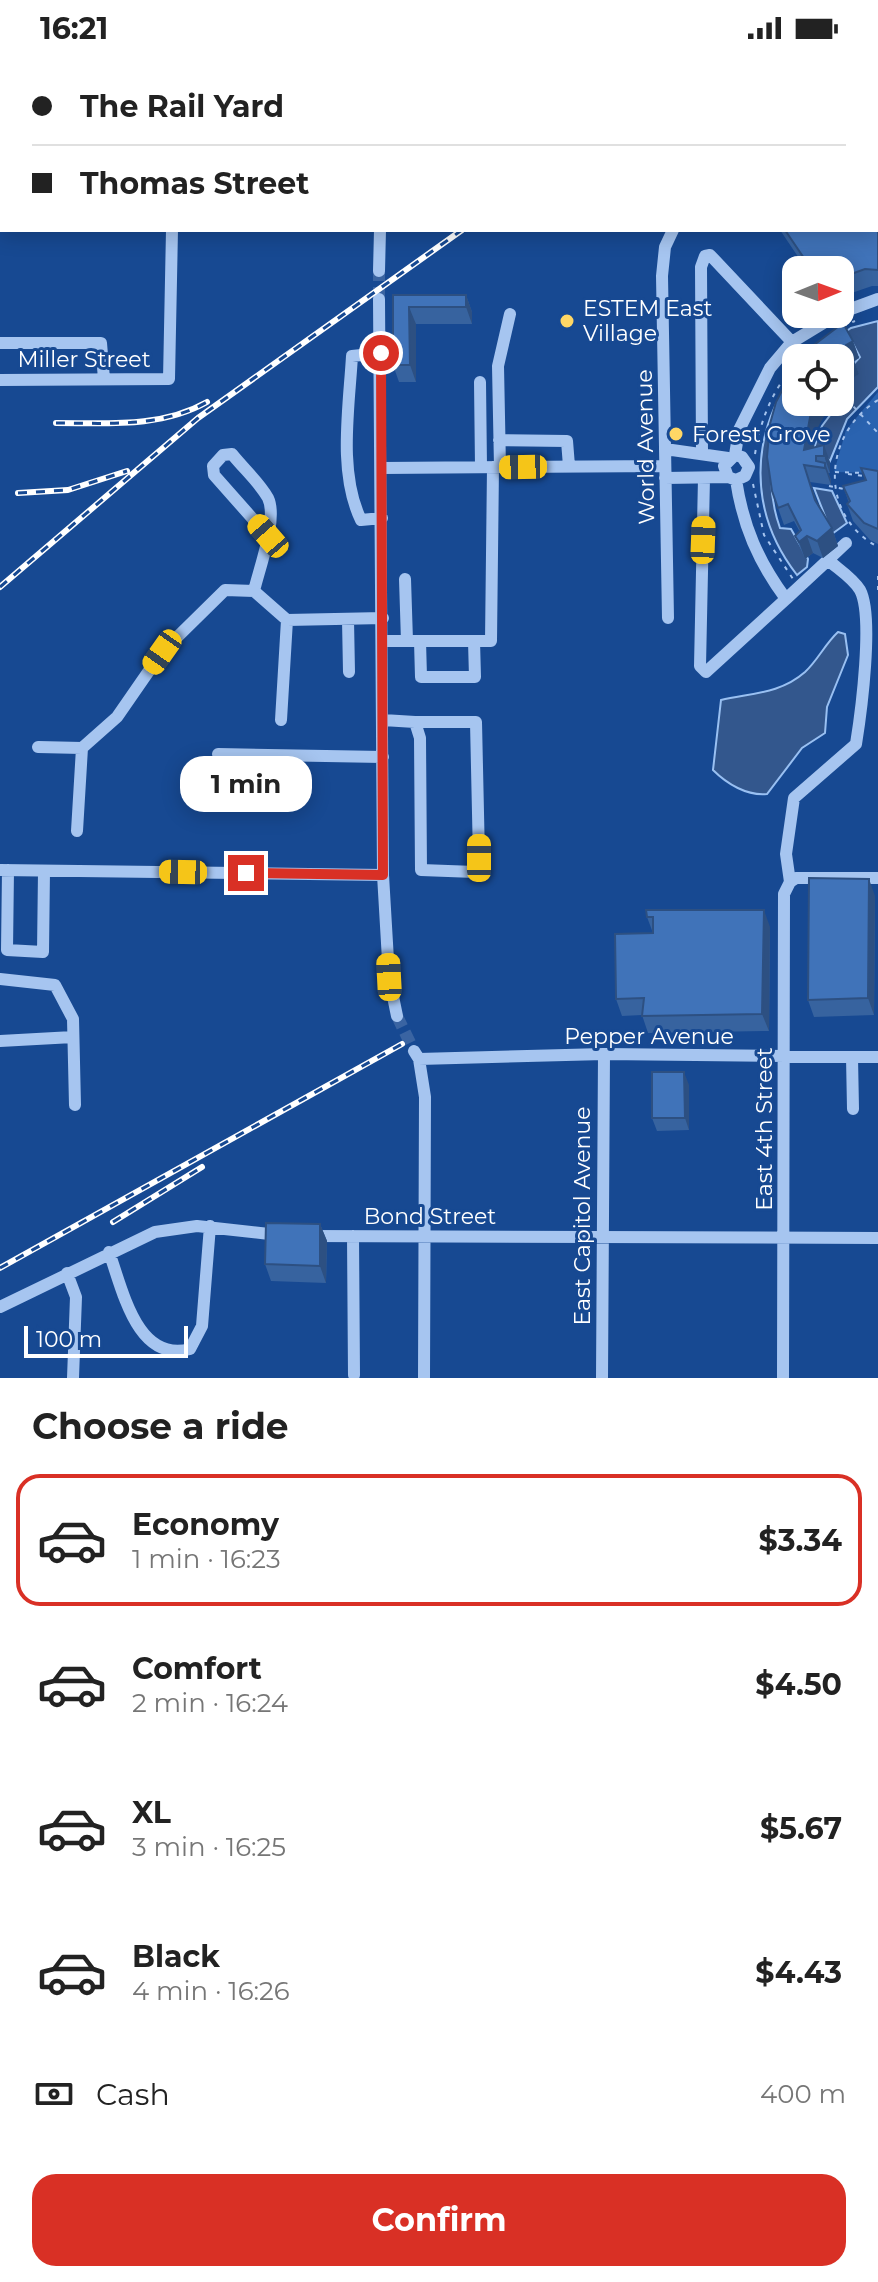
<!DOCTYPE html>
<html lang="en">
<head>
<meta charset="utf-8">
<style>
  :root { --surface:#fff; --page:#f6f6f6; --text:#222; --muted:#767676; --line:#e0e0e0; --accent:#d93025 }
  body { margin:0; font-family:Montserrat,sans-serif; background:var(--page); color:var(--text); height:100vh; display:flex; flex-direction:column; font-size:30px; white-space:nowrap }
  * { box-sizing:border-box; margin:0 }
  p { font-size:26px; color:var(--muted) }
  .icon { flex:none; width:44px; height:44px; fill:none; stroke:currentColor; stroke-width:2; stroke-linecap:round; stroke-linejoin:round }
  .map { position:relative; height:1322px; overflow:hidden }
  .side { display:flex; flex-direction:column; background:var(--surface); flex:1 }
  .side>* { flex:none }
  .top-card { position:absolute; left:0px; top:0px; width:878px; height:176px; box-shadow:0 4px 20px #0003; display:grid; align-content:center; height:176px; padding:0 32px; background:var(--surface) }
  .needle { width:52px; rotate:89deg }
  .buttons { position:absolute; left:782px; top:200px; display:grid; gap:16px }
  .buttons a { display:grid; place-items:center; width:72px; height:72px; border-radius:16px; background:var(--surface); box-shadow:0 4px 20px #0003; font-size:40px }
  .scale { position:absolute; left:24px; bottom:20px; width:164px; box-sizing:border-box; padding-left:8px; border:4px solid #fff; border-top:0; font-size:22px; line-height:28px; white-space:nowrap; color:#fff; -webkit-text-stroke:6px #174992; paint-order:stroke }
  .end { position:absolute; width:36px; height:36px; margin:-18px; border:10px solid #d93025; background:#fff; box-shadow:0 0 0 4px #fff }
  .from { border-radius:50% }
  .bubble { position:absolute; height:56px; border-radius:24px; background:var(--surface); box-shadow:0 4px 20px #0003; font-size:26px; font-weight:700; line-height:56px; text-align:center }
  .car { position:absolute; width:24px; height:48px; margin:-24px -12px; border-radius:10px; box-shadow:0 0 6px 2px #0007; background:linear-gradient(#f5c518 24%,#345 0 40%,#f5c518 0 76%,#345 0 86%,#f5c518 0) }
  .top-card b { display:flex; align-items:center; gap:28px; height:76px; font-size:30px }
  .top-card b+b { border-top:2px solid var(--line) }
  .top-card i { width:20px; height:20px; background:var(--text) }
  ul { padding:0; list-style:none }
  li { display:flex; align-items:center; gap:24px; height:132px; margin:0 16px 12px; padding:0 16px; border:4px solid transparent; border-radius:24px }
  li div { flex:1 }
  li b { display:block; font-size:30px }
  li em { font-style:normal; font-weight:700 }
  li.selected { border-color:var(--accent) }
  li>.icon { width:72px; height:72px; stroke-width:1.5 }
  h2 { padding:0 32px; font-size:36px; line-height:96px }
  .pay { display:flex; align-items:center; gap:20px; height:88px; padding:0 32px; font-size:30px }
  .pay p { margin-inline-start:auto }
  .action { display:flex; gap:16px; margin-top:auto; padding:16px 32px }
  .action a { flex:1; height:92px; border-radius:24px; background:var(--accent); color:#fff; font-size:32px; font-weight:700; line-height:92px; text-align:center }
  .status { display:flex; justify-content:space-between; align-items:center; height:56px; padding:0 40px; background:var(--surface); direction:ltr }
  .status svg { height:22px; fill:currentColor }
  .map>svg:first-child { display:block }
  .green { fill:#2a63b0 }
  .water { fill:#33578d; stroke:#99c0f2; stroke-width:2 }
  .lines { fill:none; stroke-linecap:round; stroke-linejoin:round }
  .minor-tunnel { stroke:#3a64a2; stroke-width:12; stroke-dasharray:12 6; stroke-linecap:butt }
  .path { stroke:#a6c5f0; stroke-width:2; stroke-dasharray:4 6; stroke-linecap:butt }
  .minor { stroke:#a6c5f0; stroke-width:12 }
  .rail-casing { stroke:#fff; stroke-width:6 }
  .rail { stroke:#174992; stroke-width:3; stroke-dasharray:9; stroke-linecap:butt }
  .wall { fill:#37639f }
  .shaded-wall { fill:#2d5082 }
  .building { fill:#4073b9; stroke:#2d5082; stroke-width:2 }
  .route { stroke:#d93025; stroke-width:10 }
  .poi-dot { fill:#ffd765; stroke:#174992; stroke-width:3 }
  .labels { text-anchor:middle; stroke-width:6; stroke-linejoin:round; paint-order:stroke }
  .poi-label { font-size:22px; fill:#fff; stroke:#174992; text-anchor:start }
  .street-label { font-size:22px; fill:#fff; stroke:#174992 }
</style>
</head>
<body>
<div class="status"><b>16:21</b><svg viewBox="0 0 49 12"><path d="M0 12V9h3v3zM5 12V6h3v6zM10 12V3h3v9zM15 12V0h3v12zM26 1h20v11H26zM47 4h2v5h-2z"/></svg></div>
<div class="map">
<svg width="878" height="1322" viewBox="0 0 878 1322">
  <rect width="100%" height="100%" fill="#174992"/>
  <path class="green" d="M878 336V417L834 416 846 374Z"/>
  <path class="water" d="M878 265V331L847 363 830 405 814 392 822 370 840 346V323L860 301 850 282 807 302 851 272Z
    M796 315C780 372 759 413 780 472L791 473 808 503 807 511 797 519C748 456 749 378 796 315Z
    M814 432 832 435 847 467 832 478Z
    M838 576 845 578 848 599 827 651 825 677 802 692 767 738C747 740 727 728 713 714L721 644C751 637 780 638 805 616 818 604 825 588 838 576Z"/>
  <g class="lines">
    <path class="minor-tunnel" d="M379 243V215
      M397 960 414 995"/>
    <path class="path" d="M843 270 855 265
      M800 302 808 295
      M840 336 878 377
      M878 344C823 378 818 459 878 491
      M755 398C761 362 772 335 796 307
      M835 416 865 417
      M848 418 865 420
      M753 428 764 479 793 523
      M829 430 844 433
      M878 520V536"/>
    <path class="minor" d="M17 0V2
      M769 0V2
      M107 2V0
      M195 2V0
      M286 2V0
      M382 2V0
      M560 2V0
      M876 30H878
      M876 88H878
      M0 154H2
      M379 215 380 174
      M379 243 383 819 389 921 397 960
      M840 257 878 243
      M0 287H101L104 323
      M381 297 352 300C349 352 338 417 361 464L382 462
      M0 324 169 323 172 174
      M480 326 481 411
      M499 384 567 385 569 410
      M665 393 728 402
      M702 397 701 211 705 200 710 199 792 286
      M735 399 742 401 749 411 745 420 736 424 728 421 724 410 735 399 739 374 770 312 792 286 838 258
      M500 411 498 310 510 258
      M382 412 665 410
      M665 422 728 421
      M704 422 700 610 706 616 786 543C758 505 743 470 736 424
      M828 504 846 487
      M405 523 407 585
      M254 535C259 513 278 463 268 442 260 427 243 412 232 398L223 399 213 410 214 419 268 480
      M786 543 828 504C838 513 853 522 860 534 874 560 861 657 856 688L794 742 786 798 790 826
      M668 562 662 220 665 191 673 174
      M348 564 349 616
      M383 585H491L493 411
      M420 585 421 621H475L474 585
      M281 664 287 564
      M383 664 415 666 420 682 421 814 475 816 479 802 476 666H415
      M38 691 82 692
      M218 698 383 701
      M77 775 82 692 117 661 162 596 225 534 254 535 287 564 383 562
      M0 814 383 819
      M8 814 7 894 43 896 44 815
      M790 826 796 822H878
      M0 923 55 929 73 963 75 1049
      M0 985 73 981
      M414 995 419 1003 425 1041 424 1322
      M852 1001 853 1053
      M419 1003 604 998 878 1001
      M309 1180 878 1182
      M353 1180 354 1319
      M109 1196C123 1235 137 1307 190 1293L202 1270 210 1170
      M67 1217 76 1241 73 1322
      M0 1251 155 1176 197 1170 278 1179
      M602 1322 604 998
      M783 1322 784 838 790 826"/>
    <g class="rail-casing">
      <path id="rail" d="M852 2 853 0
        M56 367C107 367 161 372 207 346
        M18 437 68 434 127 415
        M0 531 198 362 462 174
        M113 1166 202 1111
        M0 1212 402 988"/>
    </g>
    <use href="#rail" class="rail"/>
  </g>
  <path class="wall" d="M781 0H825V2H782Z
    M878 90V230H872L840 241V214H807L780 174H876Z
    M393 239H466L472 256V268H416V326H399L393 309Z
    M853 285 859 302 854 305 859 318 853 322 847 314 801 302Z
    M817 373 814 392 830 406V417H828L831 424V429L810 426 817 447 832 472 838 490 823 502 813 497 805 503 795 480 800 476 794 465 784 469 772 435Z
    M878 415V488L870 484 853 465 847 448 849 447 843 430 865 424Z
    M875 840 874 959 814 961 808 944Z
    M647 861 770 871 769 975 648 977 642 959 622 960 616 943 653 877Z
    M689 1029V1074L657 1075 652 1062Z
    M320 1168 327 1185 326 1227 271 1225 265 1208Z"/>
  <path class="shaded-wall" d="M466 239 472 256V268L466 251Z
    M409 251 416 268V326L410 309Z
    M853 285 859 302 854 305 859 318 853 322 846 304V289Z
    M841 297 847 314 840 321V302H836Z
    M817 346H832L817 373 810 411 804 394 811 356Z
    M824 389 830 406V417L824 400Z
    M825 407 831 424V429L825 412Z
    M832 472 838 490 823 502 817 485Z
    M807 480 813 497 805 503 799 486Z
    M869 823 875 840 874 959 868 942Z
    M764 854 770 871 769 975 762 958Z
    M684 1016 689 1029V1074L685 1062Z
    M320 1168 327 1185 326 1227 320 1210Z"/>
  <path class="building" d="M440 0H543V2H440Z
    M570 0H723V2H570Z
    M876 90H878V214L865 213 840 222V214H812L785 174H876Z
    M393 239H466V251H409L410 309H393Z
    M843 267 853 285 846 289 853 300 846 304 841 297 836 302H801L810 292Z
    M796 308V346H817L811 356 804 394 824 389V400H816V405L825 407V412L804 409 815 444 832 472 817 485 807 480 799 486 795 480 801 474 788 448 778 452 772 435 767 401 770 368 776 346Z
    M861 412 878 415V473L864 467 847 448 850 445 843 430 866 424Z
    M809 822 869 823 868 942 808 944Z
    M646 854H764L762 958 642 960 644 942 616 943 615 878 653 877V861H647Z
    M652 1016H684L685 1062H652Z
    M266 1167 320 1168V1210L265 1208Z"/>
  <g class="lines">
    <path class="route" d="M246 817 383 819 381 297"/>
  </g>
  <g class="poi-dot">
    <circle cx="567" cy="265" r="8"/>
    <circle cx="676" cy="378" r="8"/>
  </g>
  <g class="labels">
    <g class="poi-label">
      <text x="583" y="260">ESTEM East<tspan x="583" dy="25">Village</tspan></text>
      <text x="692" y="386">Forest Grove</text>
    </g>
    <g class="street-label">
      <text x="84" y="311">Miller Street</text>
      <text transform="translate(645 391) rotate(-91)" y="8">World Avenue</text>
      <text x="649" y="988">Pepper Avenue</text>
      <text transform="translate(764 1073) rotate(-90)" y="8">East 4th Street</text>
      <text x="430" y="1168">Bond Street</text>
      <text transform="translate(582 1160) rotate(-90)" y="8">East Capitol Avenue</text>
    </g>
  </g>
</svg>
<div class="buttons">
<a><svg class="needle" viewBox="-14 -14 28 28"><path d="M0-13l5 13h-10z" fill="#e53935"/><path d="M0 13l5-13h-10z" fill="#767676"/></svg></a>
<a><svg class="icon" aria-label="locate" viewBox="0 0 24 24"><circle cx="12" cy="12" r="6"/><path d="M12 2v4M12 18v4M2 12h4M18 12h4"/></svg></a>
</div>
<div class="scale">100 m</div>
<i class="end from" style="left:381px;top:297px"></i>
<i class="end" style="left:246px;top:817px"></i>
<div class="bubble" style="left:180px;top:700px;width:132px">1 min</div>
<i class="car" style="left:523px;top:411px;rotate:269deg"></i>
<i class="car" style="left:268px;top:480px;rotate:319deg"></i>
<i class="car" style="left:703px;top:484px;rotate:2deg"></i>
<i class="car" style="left:162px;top:596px;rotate:215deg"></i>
<i class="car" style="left:479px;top:802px;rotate:0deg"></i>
<i class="car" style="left:183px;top:816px;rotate:271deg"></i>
<i class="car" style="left:389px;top:921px;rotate:357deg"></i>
<div class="top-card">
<b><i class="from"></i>The Rail Yard</b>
<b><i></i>Thomas Street</b>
</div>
</div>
<section class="side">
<h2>Choose a ride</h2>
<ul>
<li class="selected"><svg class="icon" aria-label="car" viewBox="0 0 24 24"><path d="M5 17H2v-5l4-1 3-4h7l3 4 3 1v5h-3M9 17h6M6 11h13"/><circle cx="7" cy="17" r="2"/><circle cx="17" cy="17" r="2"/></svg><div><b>Economy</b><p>1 min · 16:23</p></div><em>$3.34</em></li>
<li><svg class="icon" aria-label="car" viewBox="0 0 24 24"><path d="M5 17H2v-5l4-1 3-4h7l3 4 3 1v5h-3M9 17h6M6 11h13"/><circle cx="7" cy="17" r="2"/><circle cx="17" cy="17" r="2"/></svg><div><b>Comfort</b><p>2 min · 16:24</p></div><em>$4.50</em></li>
<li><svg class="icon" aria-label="car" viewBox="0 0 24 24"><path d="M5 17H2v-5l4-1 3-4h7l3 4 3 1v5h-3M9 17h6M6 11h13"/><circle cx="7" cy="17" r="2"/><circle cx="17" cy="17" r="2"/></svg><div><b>XL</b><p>3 min · 16:25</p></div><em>$5.67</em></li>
<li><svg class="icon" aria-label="car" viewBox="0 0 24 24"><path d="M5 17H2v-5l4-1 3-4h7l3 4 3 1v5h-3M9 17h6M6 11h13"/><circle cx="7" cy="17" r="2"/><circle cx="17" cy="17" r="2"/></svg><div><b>Black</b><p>4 min · 16:26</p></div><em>$4.43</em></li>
</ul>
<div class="pay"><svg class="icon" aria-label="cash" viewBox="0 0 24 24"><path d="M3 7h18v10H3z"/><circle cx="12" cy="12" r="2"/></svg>Cash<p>400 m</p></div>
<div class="action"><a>Confirm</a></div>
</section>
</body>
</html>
